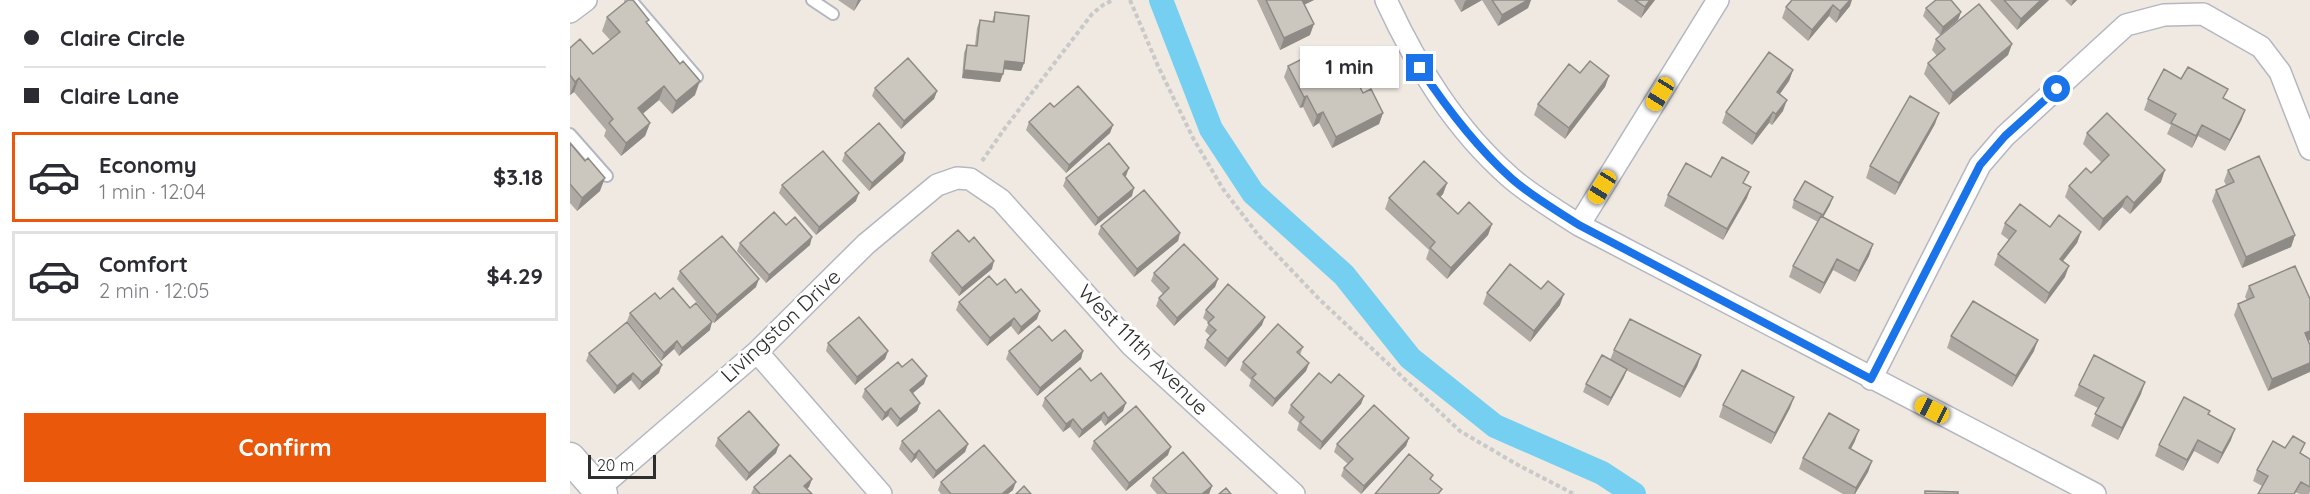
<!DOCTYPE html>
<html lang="en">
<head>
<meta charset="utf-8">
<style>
  :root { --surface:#fff; --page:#f2f2f3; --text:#2b2b33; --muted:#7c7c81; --line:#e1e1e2; --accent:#ea580c }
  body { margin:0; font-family:Quicksand,sans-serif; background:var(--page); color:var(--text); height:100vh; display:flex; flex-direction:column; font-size:22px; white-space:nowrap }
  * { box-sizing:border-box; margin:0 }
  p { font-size:20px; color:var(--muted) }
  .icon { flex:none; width:33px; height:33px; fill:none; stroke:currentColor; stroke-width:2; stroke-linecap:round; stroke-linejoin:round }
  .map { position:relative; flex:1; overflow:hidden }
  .drawer { display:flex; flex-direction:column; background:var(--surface); width:570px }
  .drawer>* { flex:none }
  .top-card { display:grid; align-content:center; height:132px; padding:0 24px; background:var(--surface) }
  .scale { position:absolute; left:18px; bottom:15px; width:68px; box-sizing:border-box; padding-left:6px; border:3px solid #2e2e2e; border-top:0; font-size:16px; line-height:21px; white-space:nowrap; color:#2e2e2e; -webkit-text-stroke:4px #fff; paint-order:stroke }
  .end { position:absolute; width:27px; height:27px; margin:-14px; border:8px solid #1a73e8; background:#fff; box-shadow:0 0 0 3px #fff }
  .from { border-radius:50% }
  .bubble { position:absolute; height:42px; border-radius:0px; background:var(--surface); box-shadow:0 2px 4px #0004; font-size:20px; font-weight:700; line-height:42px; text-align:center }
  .car { position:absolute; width:18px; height:36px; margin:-18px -9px; border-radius:8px; box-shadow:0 0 4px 2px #0007; background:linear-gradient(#f5c518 24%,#345 0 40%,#f5c518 0 76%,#345 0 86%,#f5c518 0) }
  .top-card b { display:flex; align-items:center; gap:21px; height:57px; font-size:22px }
  .top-card b+b { border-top:2px solid var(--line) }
  .top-card i { width:15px; height:15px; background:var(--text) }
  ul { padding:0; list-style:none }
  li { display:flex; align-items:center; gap:18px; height:90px; margin:0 12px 9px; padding:0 12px; border:3px solid var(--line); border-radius:0px }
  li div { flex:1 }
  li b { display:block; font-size:22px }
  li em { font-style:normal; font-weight:700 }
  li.on { border-color:var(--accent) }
  li>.icon { width:54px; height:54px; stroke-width:1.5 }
  .cta { display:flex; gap:12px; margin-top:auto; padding:12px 24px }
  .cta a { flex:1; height:69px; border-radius:0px; background:var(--accent); color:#fff; font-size:24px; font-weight:700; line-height:69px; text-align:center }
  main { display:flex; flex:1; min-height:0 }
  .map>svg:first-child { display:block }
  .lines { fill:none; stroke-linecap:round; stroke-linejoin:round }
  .canal { stroke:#75cff0; stroke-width:24 }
  .lane-casing { stroke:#b4b7c1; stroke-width:14 }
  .street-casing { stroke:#b4b7c1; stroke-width:24 }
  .secondary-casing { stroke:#b4b7c1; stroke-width:33 }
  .path { stroke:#c9c9c9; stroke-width:4; stroke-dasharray:4.5 3; stroke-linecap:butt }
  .lane { stroke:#fff; stroke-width:10 }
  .street { stroke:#fff; stroke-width:21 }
  .secondary { stroke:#fff; stroke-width:30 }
  .wall { fill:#afaba4 }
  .shaded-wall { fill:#8e8b86 }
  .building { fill:#cbc7bf; stroke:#8e8b86; stroke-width:1.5 }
  .route { stroke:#1a73e8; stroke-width:8 }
  .labels { text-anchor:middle; stroke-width:6; stroke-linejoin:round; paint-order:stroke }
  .street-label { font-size:21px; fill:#2e2e2e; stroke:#fff }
</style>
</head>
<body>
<main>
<section class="drawer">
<div class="top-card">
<b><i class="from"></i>Claire Circle</b>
<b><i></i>Claire Lane</b>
</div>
<ul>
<li class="on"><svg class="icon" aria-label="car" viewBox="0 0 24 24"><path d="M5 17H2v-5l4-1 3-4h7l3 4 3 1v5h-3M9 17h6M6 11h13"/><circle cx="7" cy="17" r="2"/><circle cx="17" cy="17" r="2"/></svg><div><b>Economy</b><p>1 min · 12:04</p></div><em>$3.18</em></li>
<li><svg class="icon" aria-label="car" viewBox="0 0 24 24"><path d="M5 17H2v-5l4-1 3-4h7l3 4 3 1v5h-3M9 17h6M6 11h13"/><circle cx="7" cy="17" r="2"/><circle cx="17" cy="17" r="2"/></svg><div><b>Comfort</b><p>2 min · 12:05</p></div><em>$4.29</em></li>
</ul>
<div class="cta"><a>Confirm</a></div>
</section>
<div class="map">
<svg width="1740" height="494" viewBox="0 0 1740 494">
  <rect width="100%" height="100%" fill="#efe9e1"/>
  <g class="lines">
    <path class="canal" d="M591 0 641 129 683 193 774 275 840 358 925 426 1032 473 1064 494"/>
    <g class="lane-casing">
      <path id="lane" d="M61 0 127 77
        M242 0 263 14
        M0 134 37 176"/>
    </g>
    <g class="street-casing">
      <path id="street" d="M816 0C847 67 885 129 941 178 962 196 986 210 1009 225L1525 494
        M0 12 16 0
        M1009 225 1148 0
        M187 352 311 494
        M1301 379 1410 165 1435 136 1556 25 1594 15 1633 14 1691 47 1710 72 1740 149
        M28 489 187 352 296 244 367 185 387 178 400 179 431 200 562 346 724 494"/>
    </g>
    <g class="secondary-casing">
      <path id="secondary" d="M0 458 32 494"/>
    </g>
    <path class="path" d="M560 0 588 66 623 138 653 189 689 236 749 299 890 431 948 465 1004 494
      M412 161 435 128 522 14 533 5 543 0"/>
    <use href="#lane" class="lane"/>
    <use href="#street" class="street"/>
    <use href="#secondary" class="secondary"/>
  </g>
  <path class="wall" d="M268 0H291L284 11Z
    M687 0H744L734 5 740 35 710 50Z
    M884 0H961L958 8 928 26 912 0 891 12Z
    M1048 0H1085L1071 18 1047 1Z
    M1222 0 1280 6 1266 23 1259 16 1238 41 1212 18 1216 7Z
    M1420 0H1479L1447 30Z
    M1495 0H1507L1501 6Z
    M1356 8 1391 12 1388 20 1370 35 1353 16Z
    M425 12 454 63 451 71 434 69 430 82 392 78 394 53 397 45H405L407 28 410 20 422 22Z
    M37 17 78 25 125 95 102 114 89 100 72 114 80 123 75 136 51 156 34 136 36 130 4 92 0 95V48L23 54 40 40 32 31Z
    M1366 39 1442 44 1438 55 1379 105 1354 74 1358 63 1367 56 1362 50Z
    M750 63 793 93 813 113 809 124 762 148 749 123 743 127 733 107 730 108 714 77 718 66Z
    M1223 70 1219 81 1210 94 1213 111 1202 125 1199 123 1182 145 1152 123 1156 112Z
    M1039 76 1035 87 995 139 964 115 968 104Z
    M1611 79 1655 99 1675 110 1671 121 1655 151 1628 136 1622 148 1597 134 1601 125 1574 110 1578 99Z
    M305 88 367 91 364 99 331 129 302 96Z
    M484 107 543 125 540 133 496 173 456 130 459 122Z
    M1365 124 1325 195 1296 178 1300 166Z
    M1517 133 1591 182 1560 214 1552 207 1529 231 1495 197 1499 186 1521 173 1531 162 1513 144Z
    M0 143 30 191 7 211 0 203Z
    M275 153H335L333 161 299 191 272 161Z
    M1658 170 1725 235 1721 247 1672 268 1642 201 1646 190 1656 185 1654 181Z
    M556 176 555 177 562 196 525 226 493 186 496 178Z
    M1141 177 1175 184 1177 198 1153 240 1094 206 1098 195Z
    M877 183 873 194 870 197 888 214 922 224 918 235 877 279 856 259 859 250 815 209 819 198Z
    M212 185 286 201 246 235 209 193Z
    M1224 200 1260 205 1253 217 1303 244 1299 256 1285 282 1263 270 1250 294 1219 277 1223 266 1248 222 1222 208Z
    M1435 223 1480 227 1511 232 1507 243 1493 261 1495 277 1475 304 1424 265 1428 254 1439 240 1431 234Z
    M216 225 240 245 196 283 167 251 170 243Z
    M531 226 610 233 608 241 564 277 528 234Z
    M362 253 422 269 389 296 359 261Z
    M110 271 186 287 144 323 107 279Z
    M584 273 648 279 645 287 604 326 586 306 589 298 593 294 581 281Z
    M427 285 467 319 448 335 441 326 417 346 386 310 389 302Z
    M1679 286 1740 299V340L1738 341 1698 391 1664 315 1668 304 1677 300 1675 297Z
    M917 293 990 305 960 342 913 304Z
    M90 299 140 330 109 356 104 349 91 361 57 321 60 313Z
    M636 310 692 325 655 367 634 348 637 340 640 336 635 331 639 323 633 318Z
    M1381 336 1464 351 1442 387 1377 348Z
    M482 341 513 351 511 359 467 396 436 359 439 351Z
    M258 343 318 351 315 359 285 385 256 351Z
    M733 347 730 355 739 363 736 371 702 407 679 386 681 380 670 370 673 362Z
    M1044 350 1131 355 1127 367 1110 398 1056 370 1054 377 1038 406 1013 392 1016 384 1040 360Z
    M19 353 89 373 69 390 61 380 44 394 16 361Z
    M332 367 354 384 342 393 350 403 347 411 327 427 318 416 312 421 292 397 295 389Z
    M521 381 553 411 535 426 531 420 509 438 500 427 493 432 472 406 475 398Z
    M761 383 794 396 791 404 750 450 727 430 729 423 718 413 721 405Z
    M1509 385 1571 394 1548 440 1521 426 1528 408 1504 396Z
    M1224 397 1220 408 1201 444 1149 417 1153 405Z
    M1638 414 1661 440 1648 464 1624 451 1613 471 1585 456 1589 445Z
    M148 438 206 453 176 481 145 446Z
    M839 438 836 446 791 494 771 476 774 468 778 464 764 452 767 444Z
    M332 441 398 444 395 452 363 479 346 458 341 463 329 449Z
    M524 441 598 455 556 491 521 449Z
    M1285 441 1281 449 1302 461 1298 472 1285 494H1273L1229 469 1233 458Z
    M1715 448 1732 454 1740 459V492L1739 494H1730L1727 493 1692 486 1683 481 1687 470Z
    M583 478 642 486 639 494H587L580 486Z
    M242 479 239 487 237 489 242 494H181L184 487Z
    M371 482 443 490 438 494H371L368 490Z"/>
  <path class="shaded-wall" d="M288 0H291L284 11Z
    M730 0H744L727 8Z
    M897 0H912L891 12 895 1Z
    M958 0H961L958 8 928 26 932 15Z
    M1080 0H1085L1071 18 1075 7Z
    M1280 0H1282L1280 6 1266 23 1270 11Z
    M1471 0H1479L1447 30 1451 19Z
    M1503 0H1507L1501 6Z
    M1263 5 1259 16 1238 41 1242 30Z
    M1391 12 1388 20 1370 35 1373 27Z
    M744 24 740 35 710 50 714 38Z
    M1442 44 1438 55 1379 105 1383 93Z
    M435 61 454 63 451 71 432 69Z
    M394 70 433 74 430 82 392 78Z
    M1223 70 1219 81 1203 103 1207 92Z
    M1039 76 1035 87 995 139 999 128Z
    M9 78 4 92 0 95 5 82Z
    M130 81 125 95 102 114 106 101Z
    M94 86 89 100 63 122 68 108Z
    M367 91 364 99 331 129 334 121Z
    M737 96 733 107 730 108 734 97Z
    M1217 100 1213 111 1202 125 1206 114Z
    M1675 110 1671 121 1655 151 1660 140Z
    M753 112 749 123 743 127 747 115Z
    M1203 112 1199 123 1182 145 1186 134Z
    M813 113 809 124 762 148 766 137Z
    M1369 113 1365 124 1325 195 1329 183Z
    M80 123 75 136 51 156 56 143Z
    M543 125 540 133 496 173 499 165Z
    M1632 125 1628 136 1622 148 1626 136Z
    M335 153 333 161 299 191 302 183Z
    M559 168 556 176 550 182 553 174Z
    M1595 170 1591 182 1560 214 1564 203Z
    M35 178 30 191 7 211 12 198Z
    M877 183 873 194 863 205 867 194Z
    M1181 187 1177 198 1153 240 1157 229Z
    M564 188 562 196 525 226 528 218Z
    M289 193 286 201 246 235 249 227Z
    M1557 196 1552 207 1529 231 1533 219Z
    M1263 197 1260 205 1250 223 1253 215Z
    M922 224 918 235 877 279 881 268Z
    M1511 232 1507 243 1486 270 1490 259Z
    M610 233 608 241 564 277 567 269Z
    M1725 235 1721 247 1672 268 1676 257Z
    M242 237 240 245 196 283 199 275Z
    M1303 244 1299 256 1285 282 1289 271Z
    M1267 259 1263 270 1250 294 1254 283Z
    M424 261 422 269 389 296 392 288Z
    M1499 266 1495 277 1475 304 1479 293Z
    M189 279 186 287 144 323 147 315Z
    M648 279 645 287 604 326 607 318Z
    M994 294 990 305 960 342 964 331Z
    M470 311 467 319 448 335 451 327Z
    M695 317 692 325 655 367 658 359Z
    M444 318 441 326 417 346 420 338Z
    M142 322 140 330 109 356 112 348Z
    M1740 331V340L1731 344 1735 333Z
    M1468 340 1464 351 1442 387 1446 376Z
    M107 341 104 349 91 361 94 353Z
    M318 351 315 359 285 385 287 377Z
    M513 351 511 359 467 396 470 388Z
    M1131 355 1127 367 1110 398 1114 387Z
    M739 363 736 371 702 407 705 399Z
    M1740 363V372L1698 391 1702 379Z
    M92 365 89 373 69 390 72 382Z
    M1057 369 1054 377 1038 406 1041 398Z
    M63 373 61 380 44 394 47 386Z
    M357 376 354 384 337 398 340 390Z
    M1575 382 1571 394 1548 440 1552 428Z
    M794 396 791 404 750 450 752 442Z
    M1224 397 1220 408 1201 444 1205 433Z
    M350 403 347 411 327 427 330 419Z
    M556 403 553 411 535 426 538 418Z
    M321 408 318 416 312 421 315 413Z
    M534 412 531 420 509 438 512 430Z
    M503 419 500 427 493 432 496 424Z
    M1665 429 1661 440 1648 464 1652 453Z
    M1289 430 1285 441 1275 459 1279 448Z
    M839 438 836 446 791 494 794 486Z
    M1628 440 1624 451 1613 471 1617 460Z
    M398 444 395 452 363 479 366 471Z
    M209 445 206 453 176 481 179 473Z
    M601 447 598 455 556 491 559 483Z
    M349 450 346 458 341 463 344 455Z
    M1302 461 1298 472 1285 494H1284L1286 488Z
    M242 479 239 487 231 494 234 486Z
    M446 482 443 490 438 494H432Z
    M642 486 639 494H632Z"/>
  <path class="building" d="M58 0H63L79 20 76 22 110 64 113 61 130 81 106 101 94 86 68 108 80 123 56 143 39 123 43 119 9 78 5 82 0 75V48L10 39 23 54 50 32 37 17Z
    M696 0H732L744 24 714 38Z
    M922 0H958L932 15Z
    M1065 0H1080L1075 7Z
    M1222 0H1280L1270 11 1263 5 1242 30 1216 7Z
    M1366 0H1381L1391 12 1373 27 1356 8Z
    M1434 0H1471L1451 19Z
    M1409 4 1442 44 1383 93 1358 63 1375 49 1366 39Z
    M425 12 459 16 454 63 435 61 433 74 394 70 397 45 407 46 410 20 424 22Z
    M772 52 793 93 801 89 813 113 766 137 753 112 747 115 737 96 734 97 718 66 744 53 750 63Z
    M1199 52 1223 70 1207 92 1217 100 1206 114 1203 112 1186 134 1156 112Z
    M338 58 367 91 334 121 305 88Z
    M1020 61 1039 76 999 128 968 104 999 64 1010 73Z
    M1618 67 1658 89 1653 98 1675 110 1660 140 1632 125 1626 136 1601 123 1606 114 1578 99 1594 69 1611 79Z
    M508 86 543 125 499 165 459 122 480 103 484 107Z
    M1340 96 1369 113 1329 183 1300 166Z
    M1537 113 1595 170 1564 203 1557 196 1533 219 1499 186 1516 168 1521 173 1539 155 1517 133Z
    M309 123 335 153 302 183 275 153Z
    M0 143 15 161 18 158 35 178 12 198 0 184Z
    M539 143 559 168 553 174 564 188 528 218 496 178Z
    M253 151 289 193 249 227 212 185Z
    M1689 156 1725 235 1676 257 1646 190 1664 182 1658 170Z
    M1152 157 1179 172 1173 183 1181 187 1157 229 1098 195 1116 163 1141 177Z
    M854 161 877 183 867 194 888 214 899 202 922 224 881 268 860 248 865 242 819 198Z
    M1235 181 1263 197 1253 215 1224 200Z
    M574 190 610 233 567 269 531 226Z
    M1450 204 1480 227 1489 215 1511 232 1490 259 1499 266 1479 293 1428 254 1446 231 1435 223Z
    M204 212 216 225 225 217 242 237 199 275 170 243Z
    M1251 216 1303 244 1289 271 1267 259 1254 283 1223 266Z
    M388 230 399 242 404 237 424 261 392 288 362 253Z
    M152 236 189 279 147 315 110 271Z
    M614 244 648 279 607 318 589 298 599 288 584 273Z
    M940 264 971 289 978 281 994 294 964 331 917 293Z
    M1725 266 1740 299V331L1735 333 1740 345V363L1702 379 1668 304 1684 297 1679 286Z
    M419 276 427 285 435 279 446 293 451 289 470 311 451 327 444 318 420 338 389 302Z
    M658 284 695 317 658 359 637 340 646 330 638 323 644 317 636 310Z
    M103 288 120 308 126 303 142 322 112 348 107 341 94 353 60 313 85 293 90 299Z
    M1403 301 1468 340 1446 376 1381 336Z
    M289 317 318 351 287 377 258 343Z
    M1060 319 1131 355 1114 387 1044 350Z
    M57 322 92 365 72 382 63 373 47 386 19 353Z
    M708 324 733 347 727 352 739 363 705 399 682 378 686 374 673 362Z
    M469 326 482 341 495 330 513 351 470 388 439 351Z
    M1032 355 1057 369 1041 398 1016 384Z
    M1524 355 1575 382 1552 428 1525 414 1534 398 1509 385Z
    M342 359 357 376 340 390 350 403 330 419 321 408 315 413 295 389 328 362 332 367Z
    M510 368 521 381 531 373 556 403 538 418 534 412 512 430 503 419 496 424 475 398Z
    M1172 370 1224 397 1205 433 1153 405Z
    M749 373 761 383 769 374 794 396 752 442 730 422 734 417 721 405Z
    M1614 397 1640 411 1638 414 1665 429 1652 453 1628 440 1617 460 1589 445Z
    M804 405 839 438 794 486 774 468 783 459 767 444Z
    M566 406 601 447 559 483 524 441Z
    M369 410 398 444 366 471 349 450 344 455 332 441Z
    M179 411 209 445 179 473 148 438Z
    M1259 413 1289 430 1279 448 1302 461 1286 488 1233 458Z
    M1723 436 1735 443 1730 453 1740 459V487L1731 482 1724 494H1688L1698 476 1687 470 1703 441 1715 448Z
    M414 445 446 482 432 494H381L371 482Z
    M613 452 642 486 632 494H597L583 478Z
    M839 454 863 475 860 479 872 489 868 494H805Z
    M220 455 242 479 234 486 242 494H190L184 487Z
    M454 486 461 494H446Z
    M656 488 661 494H649Z
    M1355 491 1388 492V494H1355Z"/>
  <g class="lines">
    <path class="route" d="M850 68C876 107 905 146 941 178 961 196 986 210 1009 225L1301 379 1410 165 1435 136 1487 89"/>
  </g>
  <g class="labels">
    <g class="street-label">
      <text transform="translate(211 326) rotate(-43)" y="7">Livingston Drive</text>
      <text transform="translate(573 350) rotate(45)" y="7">West 111th Avenue</text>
    </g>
  </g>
</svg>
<div class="scale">20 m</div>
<i class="end from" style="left:1487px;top:89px"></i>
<i class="end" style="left:850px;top:68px"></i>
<div class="bubble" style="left:730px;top:46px;width:99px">1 min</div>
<i class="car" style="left:1090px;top:94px;rotate:212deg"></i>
<i class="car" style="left:1032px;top:187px;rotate:212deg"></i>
<i class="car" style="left:1362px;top:410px;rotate:297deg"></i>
</div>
</main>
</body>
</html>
